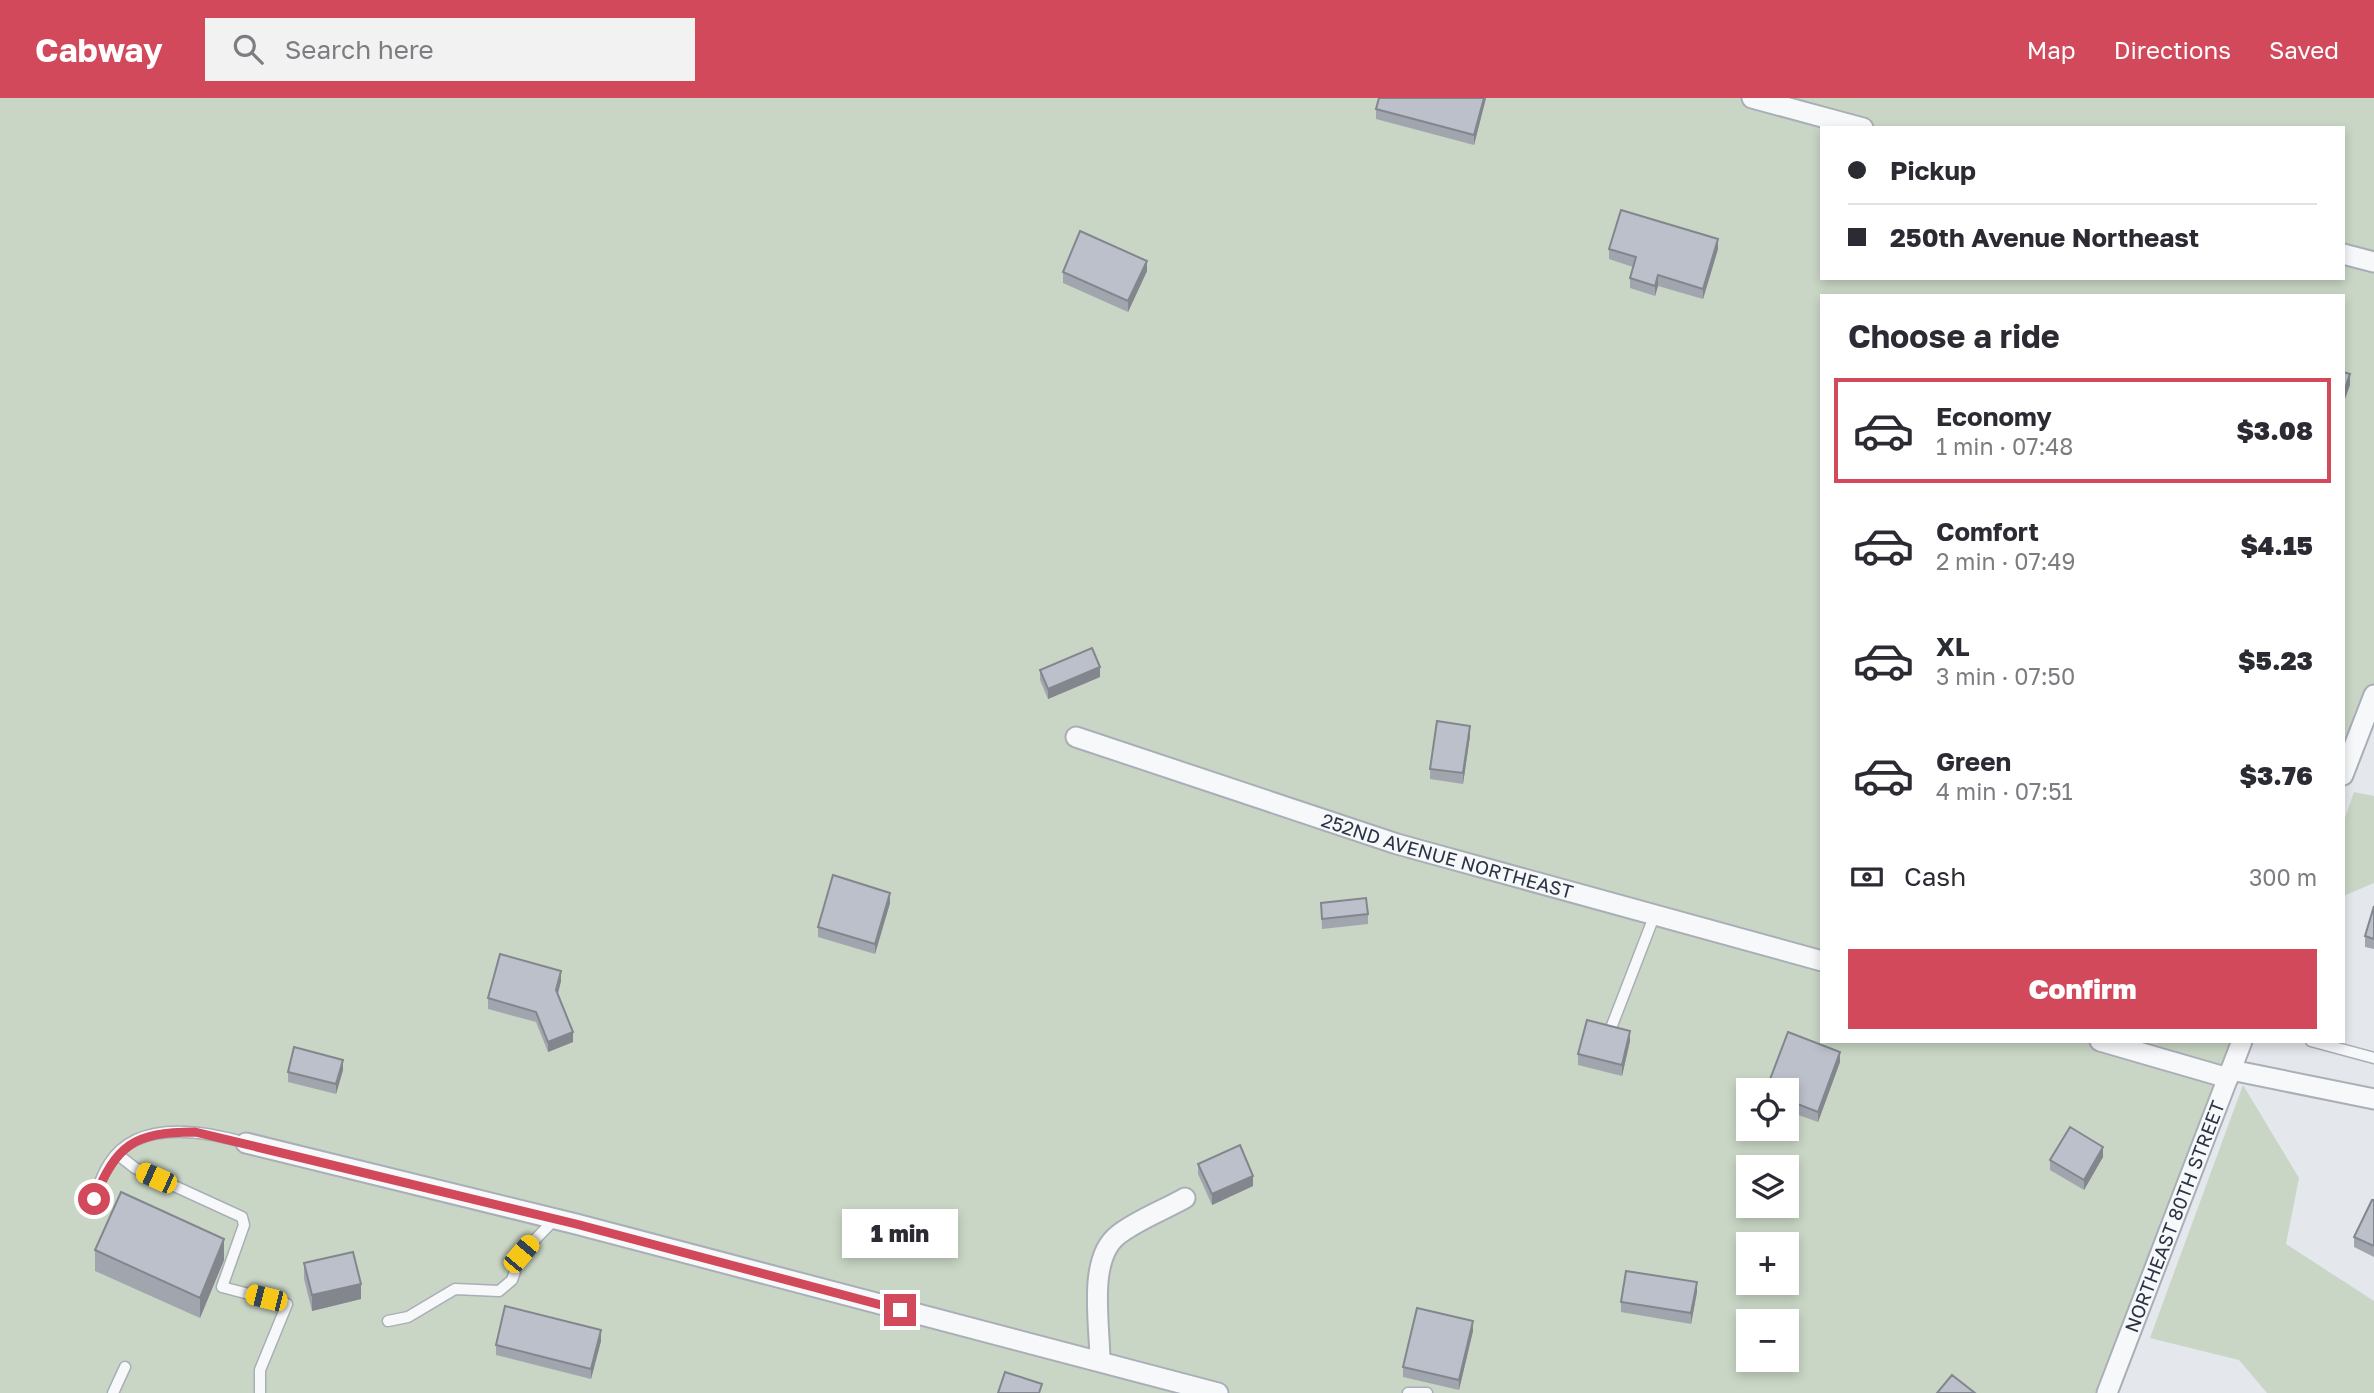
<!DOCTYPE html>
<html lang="en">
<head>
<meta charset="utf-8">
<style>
  :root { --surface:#fff; --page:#f2f2f3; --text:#2b2b33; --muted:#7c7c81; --line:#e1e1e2; --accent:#d1495b }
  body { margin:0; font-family:"Golos Text",sans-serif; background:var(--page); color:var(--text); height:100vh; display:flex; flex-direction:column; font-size:26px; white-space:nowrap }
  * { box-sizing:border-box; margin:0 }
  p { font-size:23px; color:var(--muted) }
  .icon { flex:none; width:38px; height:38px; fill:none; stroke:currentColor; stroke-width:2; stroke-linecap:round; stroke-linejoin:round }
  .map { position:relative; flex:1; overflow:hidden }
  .panel { position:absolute; left:1820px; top:196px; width:525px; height:749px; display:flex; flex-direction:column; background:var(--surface); border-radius:0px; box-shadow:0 4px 10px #0003 }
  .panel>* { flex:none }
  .banner { position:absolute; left:1820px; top:28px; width:525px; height:154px; border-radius:0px; box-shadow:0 4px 10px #0003; display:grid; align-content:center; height:154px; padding:0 28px; background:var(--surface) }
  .buttons { position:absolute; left:1736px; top:980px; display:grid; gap:14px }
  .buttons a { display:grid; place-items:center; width:63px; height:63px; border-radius:0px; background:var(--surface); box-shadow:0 4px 10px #0003; font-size:35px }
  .end { position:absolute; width:32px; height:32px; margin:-16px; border:9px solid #d1495b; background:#fff; box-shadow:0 0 0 4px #fff }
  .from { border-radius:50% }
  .bubble { position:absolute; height:49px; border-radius:0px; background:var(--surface); box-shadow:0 4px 10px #0003; font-size:23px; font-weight:800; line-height:49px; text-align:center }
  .car { position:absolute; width:21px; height:42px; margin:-21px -10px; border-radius:9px; box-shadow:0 0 5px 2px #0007; background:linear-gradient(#f5c518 24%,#345 0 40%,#f5c518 0 76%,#345 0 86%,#f5c518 0) }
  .banner b { display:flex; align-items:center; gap:24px; height:66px; font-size:26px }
  .banner b+b { border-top:2px solid var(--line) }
  .banner i { width:18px; height:18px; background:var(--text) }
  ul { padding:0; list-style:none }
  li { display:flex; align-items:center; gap:21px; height:105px; margin:0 14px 10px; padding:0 14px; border:4px solid transparent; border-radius:0px }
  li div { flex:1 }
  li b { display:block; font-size:26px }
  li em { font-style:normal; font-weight:800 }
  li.active { border-color:var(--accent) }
  li>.icon { width:63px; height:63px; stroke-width:1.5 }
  h2 { padding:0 28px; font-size:32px; line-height:84px }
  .pay { display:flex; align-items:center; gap:18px; height:77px; padding:0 28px; font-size:26px }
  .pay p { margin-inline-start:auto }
  .cta { display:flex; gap:14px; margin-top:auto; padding:14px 28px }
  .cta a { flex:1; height:80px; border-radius:0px; background:var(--accent); color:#fff; font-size:28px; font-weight:800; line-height:80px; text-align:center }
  header { display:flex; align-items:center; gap:42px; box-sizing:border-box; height:98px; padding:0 35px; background:var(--accent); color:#fff }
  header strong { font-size:33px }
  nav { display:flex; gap:38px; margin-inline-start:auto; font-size:24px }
  .search { width:490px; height:63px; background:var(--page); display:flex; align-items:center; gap:18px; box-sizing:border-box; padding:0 24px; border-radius:0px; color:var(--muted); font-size:26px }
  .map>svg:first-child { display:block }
  .green { fill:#c9d6c5; fill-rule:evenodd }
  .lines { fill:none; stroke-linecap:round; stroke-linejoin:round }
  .service-casing { stroke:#a9aeb7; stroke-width:13 }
  .minor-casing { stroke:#a9aeb7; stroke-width:23 }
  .service { stroke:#f7f8fa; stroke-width:10 }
  .minor { stroke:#f7f8fa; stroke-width:19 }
  .wall { fill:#a1a5ae }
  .shaded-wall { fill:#83868d }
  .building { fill:#bbc0ca; stroke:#83868d; stroke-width:2 }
  .route { stroke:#d1495b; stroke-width:9 }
  .labels { text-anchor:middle; stroke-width:7; stroke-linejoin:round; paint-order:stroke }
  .street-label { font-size:19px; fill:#2b3445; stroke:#f4f6f9 }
</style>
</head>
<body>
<header>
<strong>Cabway</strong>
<div class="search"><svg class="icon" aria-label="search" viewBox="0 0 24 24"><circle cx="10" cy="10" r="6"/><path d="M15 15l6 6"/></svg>Search here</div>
<nav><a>Map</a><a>Directions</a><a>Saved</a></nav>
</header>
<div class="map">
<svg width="2374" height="1295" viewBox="0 0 2374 1295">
  <rect width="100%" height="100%" fill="#e4e7ec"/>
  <path class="green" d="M0 0H2374V597L2343 677V198H1822V943H2242L2107 1295H0ZM1822 30H2343V180H1822ZM1748 992H1787V1031H1748ZM1748 1069H1787V1108H1748ZM1748 1146H1787V1185H1748ZM1748 1223H1787V1262H1748Z
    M2354 694 2374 698V785L2343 798V726Z
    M2243 987 2299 1080 2286 1146 2374 1203V1295H2267L2239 1262 2150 1240Z"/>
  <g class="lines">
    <g class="service-casing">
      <path id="service" d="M1611 930 1655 816
        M2311 943 2374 960
        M117 1056 135 1070 242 1119 244 1127 222 1189 287 1206 260 1272V1295
        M94 1101C98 1090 102 1076 109 1066 137 1021 204 1033 246 1045
        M388 1223 408 1219 455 1191 499 1193 512 1182 521 1156 555 1121
        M113 1295 125 1269
        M1408 1295H1427"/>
    </g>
    <g class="minor-casing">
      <g id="minor">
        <path d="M1752 0 1863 30"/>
        <path d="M2343 156 2374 164"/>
        <path id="s1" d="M1076 639 1397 746 1822 863"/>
        <path d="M2343 677 2374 597"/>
        <path d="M2100 943 2228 980"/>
        <path d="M2231 972 2374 1001"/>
        <path d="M246 1045 576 1126 1218 1295"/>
        <path d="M1100 1263C1100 1227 1087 1161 1118 1137 1137 1122 1164 1112 1185 1100"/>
        <path id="s2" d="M2107 1295 2242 943"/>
      </g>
    </g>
    <use href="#service" class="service"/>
    <use href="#minor" class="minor"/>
  </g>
  <path class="wall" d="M1379 0H1486L1474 47 1376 21V11Z
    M1609 151H1718L1703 201 1658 188 1655 198 1630 190V180L1633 169 1609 161Z
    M1147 173 1128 214 1063 185V174Z
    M1040 572 1100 579 1048 601 1040 582Z
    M1470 638 1463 686 1430 681V671Z
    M890 805 875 856 818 839V829Z
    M1321 805 1368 816V826L1322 831Z
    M2374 808V851L2365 849V838Z
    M561 883 558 896 573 944 548 954 536 924 488 911V900Z
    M1630 943 1622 978 1578 967V956Z
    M1840 964 1818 1024 1787 1013V992Z
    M343 972 336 996 288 984V974Z
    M2103 1059 2084 1092 2050 1072V1062Z
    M1198 1066 1253 1088 1212 1107 1198 1076Z
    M2374 1102V1159L2354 1149V1139Z
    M95 1152 224 1162 200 1220 95 1173Z
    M304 1165 361 1201 312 1213 304 1181Z
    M1697 1194 1691 1226 1621 1214V1204Z
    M1473 1233 1459 1292 1403 1279V1269Z
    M601 1243 591 1281 496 1257V1247Z"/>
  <path class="shaded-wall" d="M1484 0H1486L1474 47V37Z
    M1718 141V151L1703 201V191Z
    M1147 163V173L1128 214V203Z
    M1658 177V188L1655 198V188Z
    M2350 276V287L2343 307V296Z
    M1100 569V579L1048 601V591Z
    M1470 628V638L1463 686V675Z
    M890 795V805L875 856V846Z
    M561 873V883L556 902V892Z
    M1630 933V943L1622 978V967Z
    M573 934V944L548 954V944Z
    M1840 954V964L1818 1024V1014Z
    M343 962V972L336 996V986Z
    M2103 1049V1059L2084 1092V1082Z
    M1253 1078V1088L1212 1107V1096Z
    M224 1141V1162L200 1220V1200Z
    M1697 1184V1194L1691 1226V1215Z
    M361 1186V1201L312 1213V1197Z
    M1473 1223V1233L1459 1292V1282Z
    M601 1232V1243L591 1281V1271Z"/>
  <path class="building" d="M1379 0H1484L1474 37 1376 11Z
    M1621 112 1718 141 1703 191 1658 177 1655 188 1630 180 1636 159 1609 151Z
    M1080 133 1147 163 1128 203 1063 174Z
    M2343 274 2350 276 2343 296Z
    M1092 550 1100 569 1048 591 1040 572Z
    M1437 623 1470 628 1463 675 1430 671Z
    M833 777 890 795 875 846 818 829Z
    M1366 800 1368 816 1322 821 1321 805Z
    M2374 808V841L2365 838Z
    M500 856 561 873 556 892 573 934 548 944 536 914 488 900Z
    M1587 922 1630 933 1622 967 1578 956Z
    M1788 934 1840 954 1818 1014 1787 1002V992H1766Z
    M294 949 343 962 336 986 288 974Z
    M2070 1029 2103 1049 2084 1082 2050 1062Z
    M1240 1047 1253 1078 1212 1096 1198 1066Z
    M121 1094 224 1141 200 1200 95 1152Z
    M2372 1102H2374V1148L2354 1139Z
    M353 1154 361 1186 312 1197 304 1165Z
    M1626 1173 1697 1184 1691 1215 1621 1204Z
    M505 1208 601 1232 591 1271 496 1247Z
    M1417 1210 1473 1223 1459 1282 1403 1269Z
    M1005 1274 1042 1286 1039 1295H998Z
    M1952 1277 1975 1295H1937Z"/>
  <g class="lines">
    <path class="route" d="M94 1101C117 1047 133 1034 195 1034L576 1126 900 1212"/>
  </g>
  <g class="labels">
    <g class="street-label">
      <text dy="7" stroke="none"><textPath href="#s1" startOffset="390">252ND AVENUE NORTHEAST</textPath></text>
      <text dy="7" stroke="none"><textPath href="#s2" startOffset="189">NORTHEAST 80TH STREET</textPath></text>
    </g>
  </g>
</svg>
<div class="buttons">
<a><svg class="icon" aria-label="locate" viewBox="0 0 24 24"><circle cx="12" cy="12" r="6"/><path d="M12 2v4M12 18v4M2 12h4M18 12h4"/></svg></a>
<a><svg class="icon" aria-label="layers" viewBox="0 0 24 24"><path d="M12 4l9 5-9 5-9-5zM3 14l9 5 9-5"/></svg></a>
<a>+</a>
<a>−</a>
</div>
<i class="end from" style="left:94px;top:1101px"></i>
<i class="end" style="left:900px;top:1212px"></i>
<div class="bubble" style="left:842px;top:1111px;width:116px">1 min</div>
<i class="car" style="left:156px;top:1080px;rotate:294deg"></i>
<i class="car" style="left:521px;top:1156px;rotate:40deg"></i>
<i class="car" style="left:266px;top:1200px;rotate:284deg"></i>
<div class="banner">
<b><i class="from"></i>Pickup</b>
<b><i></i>250th Avenue Northeast</b>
</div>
<section class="panel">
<h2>Choose a ride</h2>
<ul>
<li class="active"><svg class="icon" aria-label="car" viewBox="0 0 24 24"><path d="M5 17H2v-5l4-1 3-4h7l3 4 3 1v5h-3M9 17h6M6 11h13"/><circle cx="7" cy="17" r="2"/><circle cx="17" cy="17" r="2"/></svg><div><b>Economy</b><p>1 min · 07:48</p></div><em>$3.08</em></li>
<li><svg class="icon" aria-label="car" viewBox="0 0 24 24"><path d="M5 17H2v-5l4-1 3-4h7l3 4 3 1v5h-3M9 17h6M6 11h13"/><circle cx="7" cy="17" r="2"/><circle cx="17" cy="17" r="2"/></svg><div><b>Comfort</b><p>2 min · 07:49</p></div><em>$4.15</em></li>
<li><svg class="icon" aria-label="car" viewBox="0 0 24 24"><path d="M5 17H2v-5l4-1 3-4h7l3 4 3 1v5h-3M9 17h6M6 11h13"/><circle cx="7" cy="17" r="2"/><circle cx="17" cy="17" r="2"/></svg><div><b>XL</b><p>3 min · 07:50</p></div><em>$5.23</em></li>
<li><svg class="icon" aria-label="car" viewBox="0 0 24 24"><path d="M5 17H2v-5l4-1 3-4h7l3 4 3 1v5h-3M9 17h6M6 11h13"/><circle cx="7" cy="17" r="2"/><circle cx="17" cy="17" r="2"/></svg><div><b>Green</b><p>4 min · 07:51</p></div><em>$3.76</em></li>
</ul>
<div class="pay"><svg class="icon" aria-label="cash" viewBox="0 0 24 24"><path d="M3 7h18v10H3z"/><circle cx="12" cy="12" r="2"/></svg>Cash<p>300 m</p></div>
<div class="cta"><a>Confirm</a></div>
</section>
</div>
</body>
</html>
